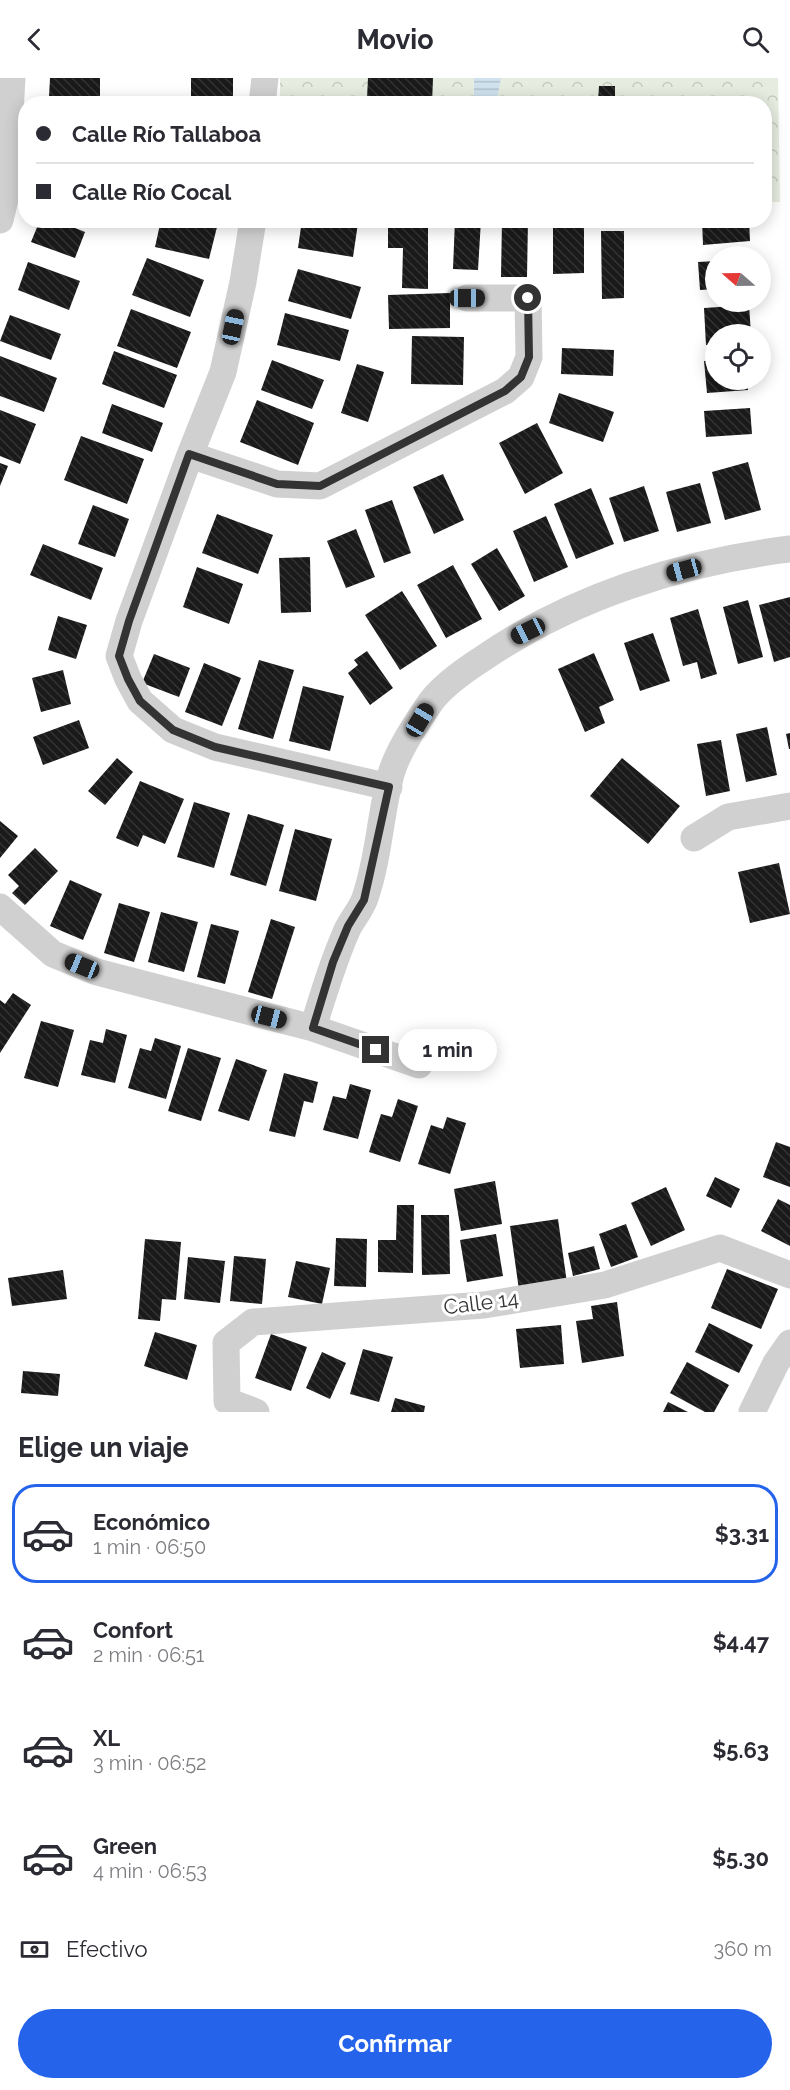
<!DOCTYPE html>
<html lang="es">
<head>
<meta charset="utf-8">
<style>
  :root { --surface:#fff; --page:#f2f2f3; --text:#2b2b33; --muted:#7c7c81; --line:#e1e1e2; --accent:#2563eb }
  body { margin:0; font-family:Raleway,sans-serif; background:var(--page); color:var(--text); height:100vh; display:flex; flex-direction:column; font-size:22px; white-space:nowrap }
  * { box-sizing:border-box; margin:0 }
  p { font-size:20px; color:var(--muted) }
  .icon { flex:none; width:33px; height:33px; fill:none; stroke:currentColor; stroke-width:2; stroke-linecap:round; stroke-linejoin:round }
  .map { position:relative; height:1334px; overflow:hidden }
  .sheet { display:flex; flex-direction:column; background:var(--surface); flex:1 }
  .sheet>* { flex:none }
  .guide { position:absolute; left:18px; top:18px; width:754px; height:132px; border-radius:24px; box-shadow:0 3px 15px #0003; display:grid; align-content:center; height:132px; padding:0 18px; background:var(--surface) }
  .needle { width:39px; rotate:290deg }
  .controls { position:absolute; left:705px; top:168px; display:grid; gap:12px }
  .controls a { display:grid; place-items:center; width:66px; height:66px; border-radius:50%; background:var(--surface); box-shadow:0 3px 15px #0003; font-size:30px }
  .end { position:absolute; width:27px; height:27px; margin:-14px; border:8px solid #333; background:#fff; box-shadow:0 0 0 3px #fff }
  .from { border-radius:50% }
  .bubble { position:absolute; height:42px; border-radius:21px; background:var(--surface); box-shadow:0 3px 15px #0003; font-size:20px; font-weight:700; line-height:42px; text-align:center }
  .car { position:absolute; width:18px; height:36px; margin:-18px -9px; border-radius:8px; box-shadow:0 0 4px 2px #0007; background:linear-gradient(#222 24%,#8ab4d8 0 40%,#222 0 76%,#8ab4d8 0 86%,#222 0) }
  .guide b { display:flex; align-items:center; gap:21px; height:57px; font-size:22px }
  .guide b+b { border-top:2px solid var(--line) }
  .guide i { width:15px; height:15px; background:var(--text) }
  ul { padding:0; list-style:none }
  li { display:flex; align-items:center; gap:18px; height:99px; margin:0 12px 9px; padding:0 6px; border:3px solid transparent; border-radius:24px }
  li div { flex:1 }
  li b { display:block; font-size:22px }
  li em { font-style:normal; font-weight:700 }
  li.on { border-color:var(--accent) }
  li>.icon { width:54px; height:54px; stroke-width:1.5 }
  h2 { padding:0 18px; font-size:27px; line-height:72px }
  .pay { display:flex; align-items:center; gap:15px; height:66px; padding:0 18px; font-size:22px }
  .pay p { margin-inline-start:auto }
  .cta { display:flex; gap:12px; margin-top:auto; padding:12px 18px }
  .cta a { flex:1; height:69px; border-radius:36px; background:var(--accent); color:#fff; font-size:24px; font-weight:700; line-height:69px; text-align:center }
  header { display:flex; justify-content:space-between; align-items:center; height:78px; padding:0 18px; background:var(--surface); font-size:27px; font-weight:700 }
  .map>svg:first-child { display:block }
  .forest { fill:url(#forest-crowns) }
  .water { fill:url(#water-rules) }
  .building { fill:url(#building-back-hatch) }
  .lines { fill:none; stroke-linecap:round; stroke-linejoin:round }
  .minor { stroke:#d0d0d0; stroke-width:27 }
  .route { stroke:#333; stroke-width:8 }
  .labels { text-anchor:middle; stroke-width:6; stroke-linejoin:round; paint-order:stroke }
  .street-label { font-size:21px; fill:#333; stroke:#fff }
</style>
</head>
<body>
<header><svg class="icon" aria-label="back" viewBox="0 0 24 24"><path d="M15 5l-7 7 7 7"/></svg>Movio<svg class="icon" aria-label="search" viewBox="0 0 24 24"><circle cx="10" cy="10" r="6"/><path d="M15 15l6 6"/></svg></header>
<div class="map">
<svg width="790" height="1334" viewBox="0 0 790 1334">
  <defs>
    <pattern id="forest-crowns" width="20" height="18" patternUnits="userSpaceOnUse" patternTransform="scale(1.5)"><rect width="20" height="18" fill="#e6ecdf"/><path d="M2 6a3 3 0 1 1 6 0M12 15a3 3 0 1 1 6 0" fill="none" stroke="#c6cbc0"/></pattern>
    <pattern id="water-rules" width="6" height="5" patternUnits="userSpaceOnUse" patternTransform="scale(1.5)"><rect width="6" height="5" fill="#cfe2ee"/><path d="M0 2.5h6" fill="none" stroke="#b2c2cd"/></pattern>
    <pattern id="building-back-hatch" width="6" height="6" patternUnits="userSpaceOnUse" patternTransform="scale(1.5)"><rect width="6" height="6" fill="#1a1a1a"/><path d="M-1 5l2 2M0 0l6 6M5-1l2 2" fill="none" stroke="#333"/></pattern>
  </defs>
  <rect width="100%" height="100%" fill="#fff"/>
  <path class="forest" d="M280 0H778L780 124H765V26H280Z"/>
  <path class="water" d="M474 0H501L496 25H474Z"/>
  <path class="building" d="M50 0H100V19H49Z
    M191 0H233V19H191Z
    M368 0H433L432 26H384V21L367 20Z
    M599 8H615V23H598Z
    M40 142H55L85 154 75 180 31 164Z
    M161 142H191L217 149 209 181 155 169Z
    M302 142H344L358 145 353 179 298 170Z
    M388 142H428V211L402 210 403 170H388Z
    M455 142H481L478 192 453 191Z
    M502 142H528L527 199H501Z
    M702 142H749L750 163 703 167Z
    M553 145H584V195L553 196Z
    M601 153H624V220L602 221Z
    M147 180 204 202 190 239 132 217Z
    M716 183V211L700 212 698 184Z
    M28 184 80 203 69 232 18 212Z
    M298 191 361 209 351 241 288 223Z
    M450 215V250L389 251 388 217Z
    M749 227 751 256H716V267H706L704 230Z
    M131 231 191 254 177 290 117 268Z
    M285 235 349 252 340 283 277 267Z
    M10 237 61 256 51 282 0 263Z
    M412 258 464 259 463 307 411 306Z
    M562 270 614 272 613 298 561 296Z
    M114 273 177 297 164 330 102 306Z
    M0 278 57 300 44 334 0 318Z
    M272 282 324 302 312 331 261 312Z
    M716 282V302H747L748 312 707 315 704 283Z
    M357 286 384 294 368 344 341 335Z
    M559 315 614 334 603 364 549 345Z
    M257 322 314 345 298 387 240 364Z
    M112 326 163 345 152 374 102 355Z
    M750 330 752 356 706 359 704 333Z
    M0 332 36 346 20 386 0 378Z
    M537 345 563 395 525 416 499 365Z
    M81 358 144 381 127 426 64 402Z
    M748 384 761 432 725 442 712 394Z
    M0 385 8 388 0 408Z
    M443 396 464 442 434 456 413 409Z
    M700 405 711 445 677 454 666 414Z
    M644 408 659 453 624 464 609 420Z
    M591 410 614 466 576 481 554 426Z
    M392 422 411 475 384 485 365 432Z
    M93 427 129 441 115 479 78 466Z
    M217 436 273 457 258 496 202 475Z
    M546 438 568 489 534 504 513 453Z
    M356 451 375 499 346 510 327 463Z
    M43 466 103 490 91 522 30 497Z
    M497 470 525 518 499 533 471 486Z
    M310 479 311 534 281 535 279 480Z
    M453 487 482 541 446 560 417 507Z
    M197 489 243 506 229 546 183 529Z
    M402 513 437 568 400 592 365 537Z
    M790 519V579L774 584 759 527Z
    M748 522 763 579 738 586 723 529Z
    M698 531 717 596 701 601 697 584 683 588 670 540Z
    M58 538 87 547 76 581 48 572Z
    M653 555 670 603 640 613 624 565Z
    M367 573 393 610 370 627 348 595 358 587 354 582Z
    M594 575 614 622 599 629 605 645 585 654 558 591Z
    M154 576 190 590 179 619 142 605Z
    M259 582 294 592 273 661 238 651Z
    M204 585 241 600 222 648 185 634Z
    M63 592 71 626 41 634 32 600Z
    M303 608 344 618 330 673 289 663Z
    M79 642 89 670 43 687 33 659Z
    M767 649 777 697 746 704 736 656Z
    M790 655V671H789L786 656Z
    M721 662 730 713 706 718 697 666Z
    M117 680 133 694 105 727 88 713Z
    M622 680 680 728 648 766 590 718Z
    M140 703 184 721 165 766 143 757 138 769 116 760Z
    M194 724 230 735 214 790 177 779Z
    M248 736 284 747 266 808 230 797Z
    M0 743 18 758 0 780Z
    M295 751 332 761 316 823 279 813Z
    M35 770 58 793 25 827 12 815 19 808 8 797Z
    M779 785 790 836 750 845 738 794Z
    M70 802 102 816 83 862 50 848Z
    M119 825 150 834 134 884 104 875Z
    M161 834 198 844 184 894 148 884Z
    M271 841 295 849 272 921 248 914Z
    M211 846 239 853 225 906 197 899Z
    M13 915 31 927 0 975V922L5 926Z
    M41 943 74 952 58 1009 24 1000Z
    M106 951 127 957 115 1005 81 997 90 962 103 965Z
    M155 960 181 968 166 1021 128 1010 140 970 151 973Z
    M188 970 221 980 201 1043 168 1033Z
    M236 981 267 992 249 1043 218 1033Z
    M284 995 318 1004 313 1025 304 1023 295 1059 269 1053Z
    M350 1006 371 1012 358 1061 323 1052 333 1018 346 1021Z
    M398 1021 418 1028 400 1084 369 1074 381 1036 392 1039Z
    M447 1039 466 1045 450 1096 418 1086 431 1047 443 1051Z
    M776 1064 790 1069V1109L763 1099Z
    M715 1099 740 1111 731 1130 706 1118Z
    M495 1103 502 1146 461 1153 454 1111Z
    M666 1109 685 1152 651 1168 631 1125Z
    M778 1121 790 1127V1168L761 1153Z
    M397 1127H414L413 1195 378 1194V1162H396Z
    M421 1137H449L450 1196 422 1197Z
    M558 1141 567 1205 519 1212 510 1148Z
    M626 1146 638 1179 611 1189 599 1156Z
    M496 1156 503 1198 467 1204 460 1162Z
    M336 1160 367 1161 366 1209 334 1208Z
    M145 1161 181 1164 176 1222 162 1221 160 1243 138 1241Z
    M594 1168 600 1191 573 1198 568 1175Z
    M234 1178 266 1181 262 1226 230 1223Z
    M188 1179 225 1183 220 1225 184 1221Z
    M296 1183 330 1190 322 1226 288 1219Z
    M727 1191 778 1211 761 1251 711 1230Z
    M63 1192 67 1221 12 1228 8 1200Z
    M617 1224 624 1278 582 1285 576 1243 593 1241 591 1228Z
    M709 1245 753 1267 739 1295 695 1274Z
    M561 1247 564 1286 520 1290 516 1251Z
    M155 1254 197 1267 187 1302 144 1288Z
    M271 1256 307 1269 291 1313 255 1300Z
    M363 1271 393 1279 379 1324 350 1316Z
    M322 1274 346 1285 330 1321 306 1310Z
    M687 1284 729 1307 714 1334H705L670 1315Z
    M23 1293 60 1296 58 1318 21 1315Z
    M395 1320 425 1328 424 1334H391Z
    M668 1324 688 1334H663Z"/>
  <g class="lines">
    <path class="minor" d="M262 26 265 0
      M0 142 5 121 12 0
      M253 142 243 204 223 294 190 377 129 543 119 578 128 601 140 623 173 652 215 669 389 709
      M190 377 277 406 320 408 505 313 521 299 529 279 528 220H467
      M694 760 728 739 790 728
      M0 829 53 876 97 894 313 950 419 987
      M313 950C323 917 333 884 347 852 352 841 361 832 365 820 379 780 380 737 391 696 398 672 416 646 430 625 441 609 465 592 482 581 572 519 682 484 790 471
      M256 1334 227 1323 226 1265 253 1244 484 1227 605 1207 720 1170 790 1197
      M752 1334 776 1285 790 1265"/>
  </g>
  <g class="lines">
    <path class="route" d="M376 972 313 950 333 884 348 848 364 822 389 709 215 669 173 652 140 623 128 601 119 578 129 543 189 376 277 406 320 408 505 313 521 299 529 279 528 220"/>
  </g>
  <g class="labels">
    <g class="street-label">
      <text transform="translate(481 1225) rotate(-7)" y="7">Calle 14</text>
    </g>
  </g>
</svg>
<div class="controls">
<a><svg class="needle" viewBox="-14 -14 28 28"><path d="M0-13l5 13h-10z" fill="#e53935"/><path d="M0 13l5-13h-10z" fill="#7c7c81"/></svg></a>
<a><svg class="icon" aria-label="locate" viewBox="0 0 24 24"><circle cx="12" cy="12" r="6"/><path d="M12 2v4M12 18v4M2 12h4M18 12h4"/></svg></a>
</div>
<i class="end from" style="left:528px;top:220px"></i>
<i class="end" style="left:376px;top:972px"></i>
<div class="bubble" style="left:398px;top:951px;width:99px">1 min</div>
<i class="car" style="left:467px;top:220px;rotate:90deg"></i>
<i class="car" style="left:233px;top:249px;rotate:12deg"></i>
<i class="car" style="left:684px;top:492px;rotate:255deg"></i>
<i class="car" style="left:528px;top:553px;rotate:244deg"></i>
<i class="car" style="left:420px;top:642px;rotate:31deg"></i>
<i class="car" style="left:82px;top:888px;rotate:292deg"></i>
<i class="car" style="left:269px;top:939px;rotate:104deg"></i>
<div class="guide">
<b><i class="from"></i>Calle Río Tallaboa</b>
<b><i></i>Calle Río Cocal</b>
</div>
</div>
<section class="sheet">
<h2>Elige un viaje</h2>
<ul>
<li class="on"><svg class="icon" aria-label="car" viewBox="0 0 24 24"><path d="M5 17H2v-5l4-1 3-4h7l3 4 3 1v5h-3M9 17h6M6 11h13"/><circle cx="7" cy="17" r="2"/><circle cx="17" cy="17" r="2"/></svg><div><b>Económico</b><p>1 min · 06:50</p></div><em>$3.31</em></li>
<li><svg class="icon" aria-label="car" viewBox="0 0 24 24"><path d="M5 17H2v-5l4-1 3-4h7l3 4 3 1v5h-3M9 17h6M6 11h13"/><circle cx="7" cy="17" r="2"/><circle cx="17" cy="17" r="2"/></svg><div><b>Confort</b><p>2 min · 06:51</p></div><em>$4.47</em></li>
<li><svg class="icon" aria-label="car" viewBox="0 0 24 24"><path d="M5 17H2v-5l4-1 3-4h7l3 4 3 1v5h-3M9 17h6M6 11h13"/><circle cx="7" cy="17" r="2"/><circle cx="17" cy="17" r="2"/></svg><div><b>XL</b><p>3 min · 06:52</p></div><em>$5.63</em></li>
<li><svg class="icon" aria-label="car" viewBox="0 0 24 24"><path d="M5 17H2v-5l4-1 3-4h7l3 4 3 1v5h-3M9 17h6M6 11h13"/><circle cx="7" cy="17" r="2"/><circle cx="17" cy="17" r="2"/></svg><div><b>Green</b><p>4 min · 06:53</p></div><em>$5.30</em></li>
</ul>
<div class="pay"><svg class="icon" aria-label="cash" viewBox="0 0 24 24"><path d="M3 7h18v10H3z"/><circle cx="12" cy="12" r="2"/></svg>Efectivo<p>360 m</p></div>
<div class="cta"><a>Confirmar</a></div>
</section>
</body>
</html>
